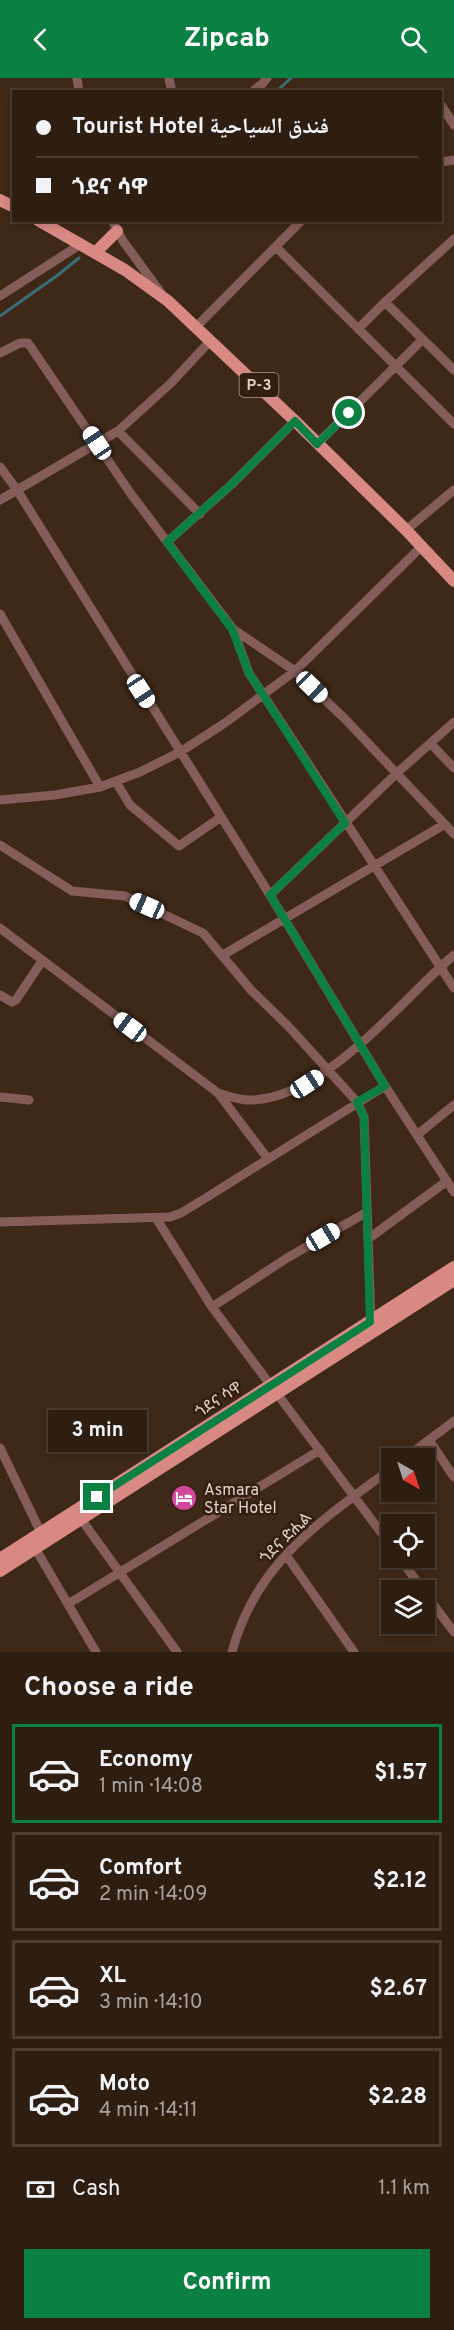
<!DOCTYPE html>
<html lang="en">
<head>
<meta charset="utf-8">
<style>
  :root { --surface:#2e1e12; --page:#36271b; --text:#f1f3f6; --muted:#a7a29f; --line:#493c32; --accent:#0b8043 }
  body { margin:0; font-family:Overpass,"Noto Naskh Arabic","Noto Sans Ethiopic",sans-serif; background:var(--page); color:var(--text); height:100vh; display:flex; flex-direction:column; font-size:22px; white-space:nowrap }
  * { box-sizing:border-box; margin:0 }
  p { font-size:20px; color:var(--muted) }
  .icon { flex:none; width:33px; height:33px; fill:none; stroke:currentColor; stroke-width:2; stroke-linecap:round; stroke-linejoin:round }
  .map { position:relative; height:1574px; overflow:hidden }
  .sheet { display:flex; flex-direction:column; background:var(--surface); flex:1 }
  .sheet>* { flex:none }
  .top-card { position:absolute; left:12px; top:12px; width:430px; height:132px; border-radius:0px; box-shadow:0 3px 9px #0003,0 0 0 2px var(--line); display:grid; align-content:center; height:132px; padding:0 24px; background:var(--surface) }
  .needle { width:39px; rotate:141deg }
  .fabs { position:absolute; left:381px; top:1370px; display:grid; gap:12px }
  .fabs a { display:grid; place-items:center; width:54px; height:54px; border-radius:0px; background:var(--surface); box-shadow:0 3px 9px #0003,0 0 0 2px var(--line); font-size:30px }
  .end { position:absolute; width:27px; height:27px; margin:-14px; border:8px solid #0b8043; background:#fff; box-shadow:0 0 0 3px #fff }
  .from { border-radius:50% }
  .bubble { position:absolute; height:42px; border-radius:0px; background:var(--surface); box-shadow:0 3px 9px #0003,0 0 0 2px var(--line); font-size:20px; font-weight:700; line-height:42px; text-align:center }
  .car { position:absolute; width:18px; height:36px; margin:-18px -9px; border-radius:8px; box-shadow:0 0 4px 2px #0007; background:linear-gradient(#fff 24%,#345 0 40%,#fff 0 76%,#345 0 86%,#fff 0) }
  .top-card b { display:flex; align-items:center; gap:21px; height:57px; font-size:22px }
  .top-card b+b { border-top:2px solid var(--line) }
  .top-card i { width:15px; height:15px; background:var(--text) }
  ul { padding:0; list-style:none }
  li { display:flex; align-items:center; gap:18px; height:99px; margin:0 12px 9px; padding:0 12px; border:3px solid var(--line); border-radius:0px }
  li div { flex:1 }
  li b { display:block; font-size:22px }
  li em { font-style:normal; font-weight:700 }
  li.selected { border-color:var(--accent) }
  li>.icon { width:54px; height:54px; stroke-width:1.5 }
  h2 { padding:0 24px; font-size:27px; line-height:72px }
  .pay { display:flex; align-items:center; gap:15px; height:66px; padding:0 24px; font-size:22px }
  .pay p { margin-inline-start:auto }
  .primary-button { display:flex; gap:12px; margin-top:auto; padding:12px 24px }
  .primary-button a { flex:1; height:69px; border-radius:0px; background:var(--accent); color:#fff; font-size:24px; font-weight:700; line-height:69px; text-align:center }
  header { display:flex; justify-content:space-between; align-items:center; height:78px; padding:0 24px; background:var(--accent); color:#fff; font-size:27px; font-weight:700 }
  .map>svg:first-child { display:block }
  .lines { fill:none; stroke-linecap:round; stroke-linejoin:round }
  .stream { stroke:#3b6d79; stroke-width:3 }
  .minor { stroke:#845c5a; stroke-width:9 }
  .major { stroke:#d98984; stroke-width:12 }
  .route { stroke:#0b8043; stroke-width:8 }
  .labels { text-anchor:middle; stroke-width:5; stroke-linejoin:round; paint-order:stroke }
  .shield { fill:#331e0f; stroke:#ad9d91; stroke-width:1.5 }
  .shield-label { font-size:15px; font-weight:bold; fill:#e1d3c9 }
  .street-label { font-size:16px; fill:#e1d3c9; stroke:#331e0f }
  .poi-label { font-size:16px; fill:#e1d3c9; stroke:#331e0f; text-anchor:start }
</style>
</head>
<body>
<header><svg class="icon" aria-label="back" viewBox="0 0 24 24"><path d="M15 5l-7 7 7 7"/></svg>Zipcab<svg class="icon" aria-label="search" viewBox="0 0 24 24"><circle cx="10" cy="10" r="6"/><path d="M15 15l6 6"/></svg></header>
<div class="map">
<svg width="454" height="1574" viewBox="0 0 454 1574">
  <rect width="100%" height="100%" fill="#3e2818"/>
  <g class="lines">
    <path class="stream" d="M276 14 291 0
      M0 238 58 197 79 180"/>
    <path class="minor" d="M77 0 79 14
      M169 0 172 14
      M252 14 263 5 267 0
      M441 27 454 47
      M441 84 454 82
      M112 142 123 163 161 215
      M276 169 454 346
      M0 218 81 166
      M385 224 454 161
      M197 248 302 142
      M358 251 385 224 454 292
      M0 275 20 265H28L131 416 233 551 249 595 454 910
      M118 353 200 436
      M317 366 422 262
      M0 389 17 412 270 817 385 1008 454 1114
      M0 422 118 353 171 305 211 262
      M406 452 454 412
      M167 464 232 406 295 343
      M0 536 100 709
      M233 551 295 593 346 642 454 756
      M431 666 454 690
      M116 704 130 727 179 768 221 739
      M0 722 55 717 100 709 140 694 180 674 225 645 295 593 422 468
      M0 767 72 813 125 818 203 855 251 912 289 949 357 1024 364 1039 371 1246
      M270 817 397 695 454 644
      M0 850 218 1015 268 1081
      M223 877 445 746
      M0 917 12 924 16 922 42 883
      M218 1015C228 1018 239 1022 249 1022 323 1023 401 922 454 877
      M0 1019 29 1022
      M417 1057 454 1027
      M156 1140 212 1229 392 1469
      M0 1144 170 1139 181 1135 204 1121 385 1008
      M368 1161 447 1103
      M212 1229 287 1180 367 1134
      M429 1362 454 1399
      M0 1370 43 1459
      M405 1380 454 1343
      M81 1441 177 1574
      M35 1470 96 1574
      M286 1477 354 1574
      M399 1479 423 1512
      M424 1514 454 1554
      M68 1526 320 1372
      M232 1574C256 1484 321 1443 392 1390"/>
    <path class="major" d="M0 122 14 129
      M38 142 125 192 168 223 295 343 406 452 454 503
      M96 174 117 153
      M0 1481 454 1189
      M0 1493 454 1202"/>
  </g>
  <g class="lines">
    <path class="route" d="M97 1419 370 1244 364 1039 357 1024 385 1008 270 817 345 745 249 595 232 551 167 464 232 406 295 343 317 366 349 335"/>
  </g>
  <defs>
    <g id="hotel-disc" transform="scale(1.35)"><circle r="9.5" fill="#d1479c" stroke="#331e0f"/><path d="M-6-4.5h1.5V1H6V5H4.5V3h-9V5H-6ZM-4 0a1.8 1.8 0 1 1 3.6 0ZM.5 0V-2.5h3Q6-2.5 6 0Z" fill="#fff"/></g>
  </defs>
  <g fill-rule="evenodd">
    <use href="#hotel-disc" x="184" y="1420"/>
  </g>
  <g class="labels">
    <rect class="shield" x="239.5" y="295" width="39" height="24" rx="4.5"/>
    <g class="shield-label">
      <text x="259" y="312">P-3</text>
    </g>
    <g class="street-label">
      <text transform="translate(218 1321) rotate(-33)" y="6">ጎደና ሳዋ</text>
      <text transform="translate(285 1459) rotate(-45)" y="6">ጎደና ድሒል</text>
    </g>
    <g class="poi-label">
      <text x="204" y="1417">Asmara<tspan x="204" dy="18">Star Hotel</tspan></text>
    </g>
  </g>
</svg>
<div class="fabs">
<a><svg class="needle" viewBox="-14 -14 28 28"><path d="M0-13l5 13h-10z" fill="#e53935"/><path d="M0 13l5-13h-10z" fill="#a7a29f"/></svg></a>
<a><svg class="icon" aria-label="locate" viewBox="0 0 24 24"><circle cx="12" cy="12" r="6"/><path d="M12 2v4M12 18v4M2 12h4M18 12h4"/></svg></a>
<a><svg class="icon" aria-label="layers" viewBox="0 0 24 24"><path d="M12 4l9 5-9 5-9-5zM3 14l9 5 9-5"/></svg></a>
</div>
<i class="end from" style="left:349px;top:335px"></i>
<i class="end" style="left:97px;top:1419px"></i>
<div class="bubble" style="left:48px;top:1332px;width:99px">3 min</div>
<i class="car" style="left:97px;top:365px;rotate:326deg"></i>
<i class="car" style="left:312px;top:609px;rotate:134deg"></i>
<i class="car" style="left:141px;top:613px;rotate:147deg"></i>
<i class="car" style="left:147px;top:828px;rotate:294deg"></i>
<i class="car" style="left:130px;top:949px;rotate:307deg"></i>
<i class="car" style="left:307px;top:1006px;rotate:57deg"></i>
<i class="car" style="left:323px;top:1159px;rotate:59deg"></i>
<div class="top-card">
<b><i class="from"></i>Tourist Hotel فندق السياحية</b>
<b><i></i>ጎደና ሳዋ</b>
</div>
</div>
<section class="sheet">
<h2>Choose a ride</h2>
<ul>
<li class="selected"><svg class="icon" aria-label="car" viewBox="0 0 24 24"><path d="M5 17H2v-5l4-1 3-4h7l3 4 3 1v5h-3M9 17h6M6 11h13"/><circle cx="7" cy="17" r="2"/><circle cx="17" cy="17" r="2"/></svg><div><b>Economy</b><p>1 min · 14:08</p></div><em>$1.57</em></li>
<li><svg class="icon" aria-label="car" viewBox="0 0 24 24"><path d="M5 17H2v-5l4-1 3-4h7l3 4 3 1v5h-3M9 17h6M6 11h13"/><circle cx="7" cy="17" r="2"/><circle cx="17" cy="17" r="2"/></svg><div><b>Comfort</b><p>2 min · 14:09</p></div><em>$2.12</em></li>
<li><svg class="icon" aria-label="car" viewBox="0 0 24 24"><path d="M5 17H2v-5l4-1 3-4h7l3 4 3 1v5h-3M9 17h6M6 11h13"/><circle cx="7" cy="17" r="2"/><circle cx="17" cy="17" r="2"/></svg><div><b>XL</b><p>3 min · 14:10</p></div><em>$2.67</em></li>
<li><svg class="icon" aria-label="car" viewBox="0 0 24 24"><path d="M5 17H2v-5l4-1 3-4h7l3 4 3 1v5h-3M9 17h6M6 11h13"/><circle cx="7" cy="17" r="2"/><circle cx="17" cy="17" r="2"/></svg><div><b>Moto</b><p>4 min · 14:11</p></div><em>$2.28</em></li>
</ul>
<div class="pay"><svg class="icon" aria-label="cash" viewBox="0 0 24 24"><path d="M3 7h18v10H3z"/><circle cx="12" cy="12" r="2"/></svg>Cash<p>1.1 km</p></div>
<div class="primary-button"><a>Confirm</a></div>
</section>
</body>
</html>
